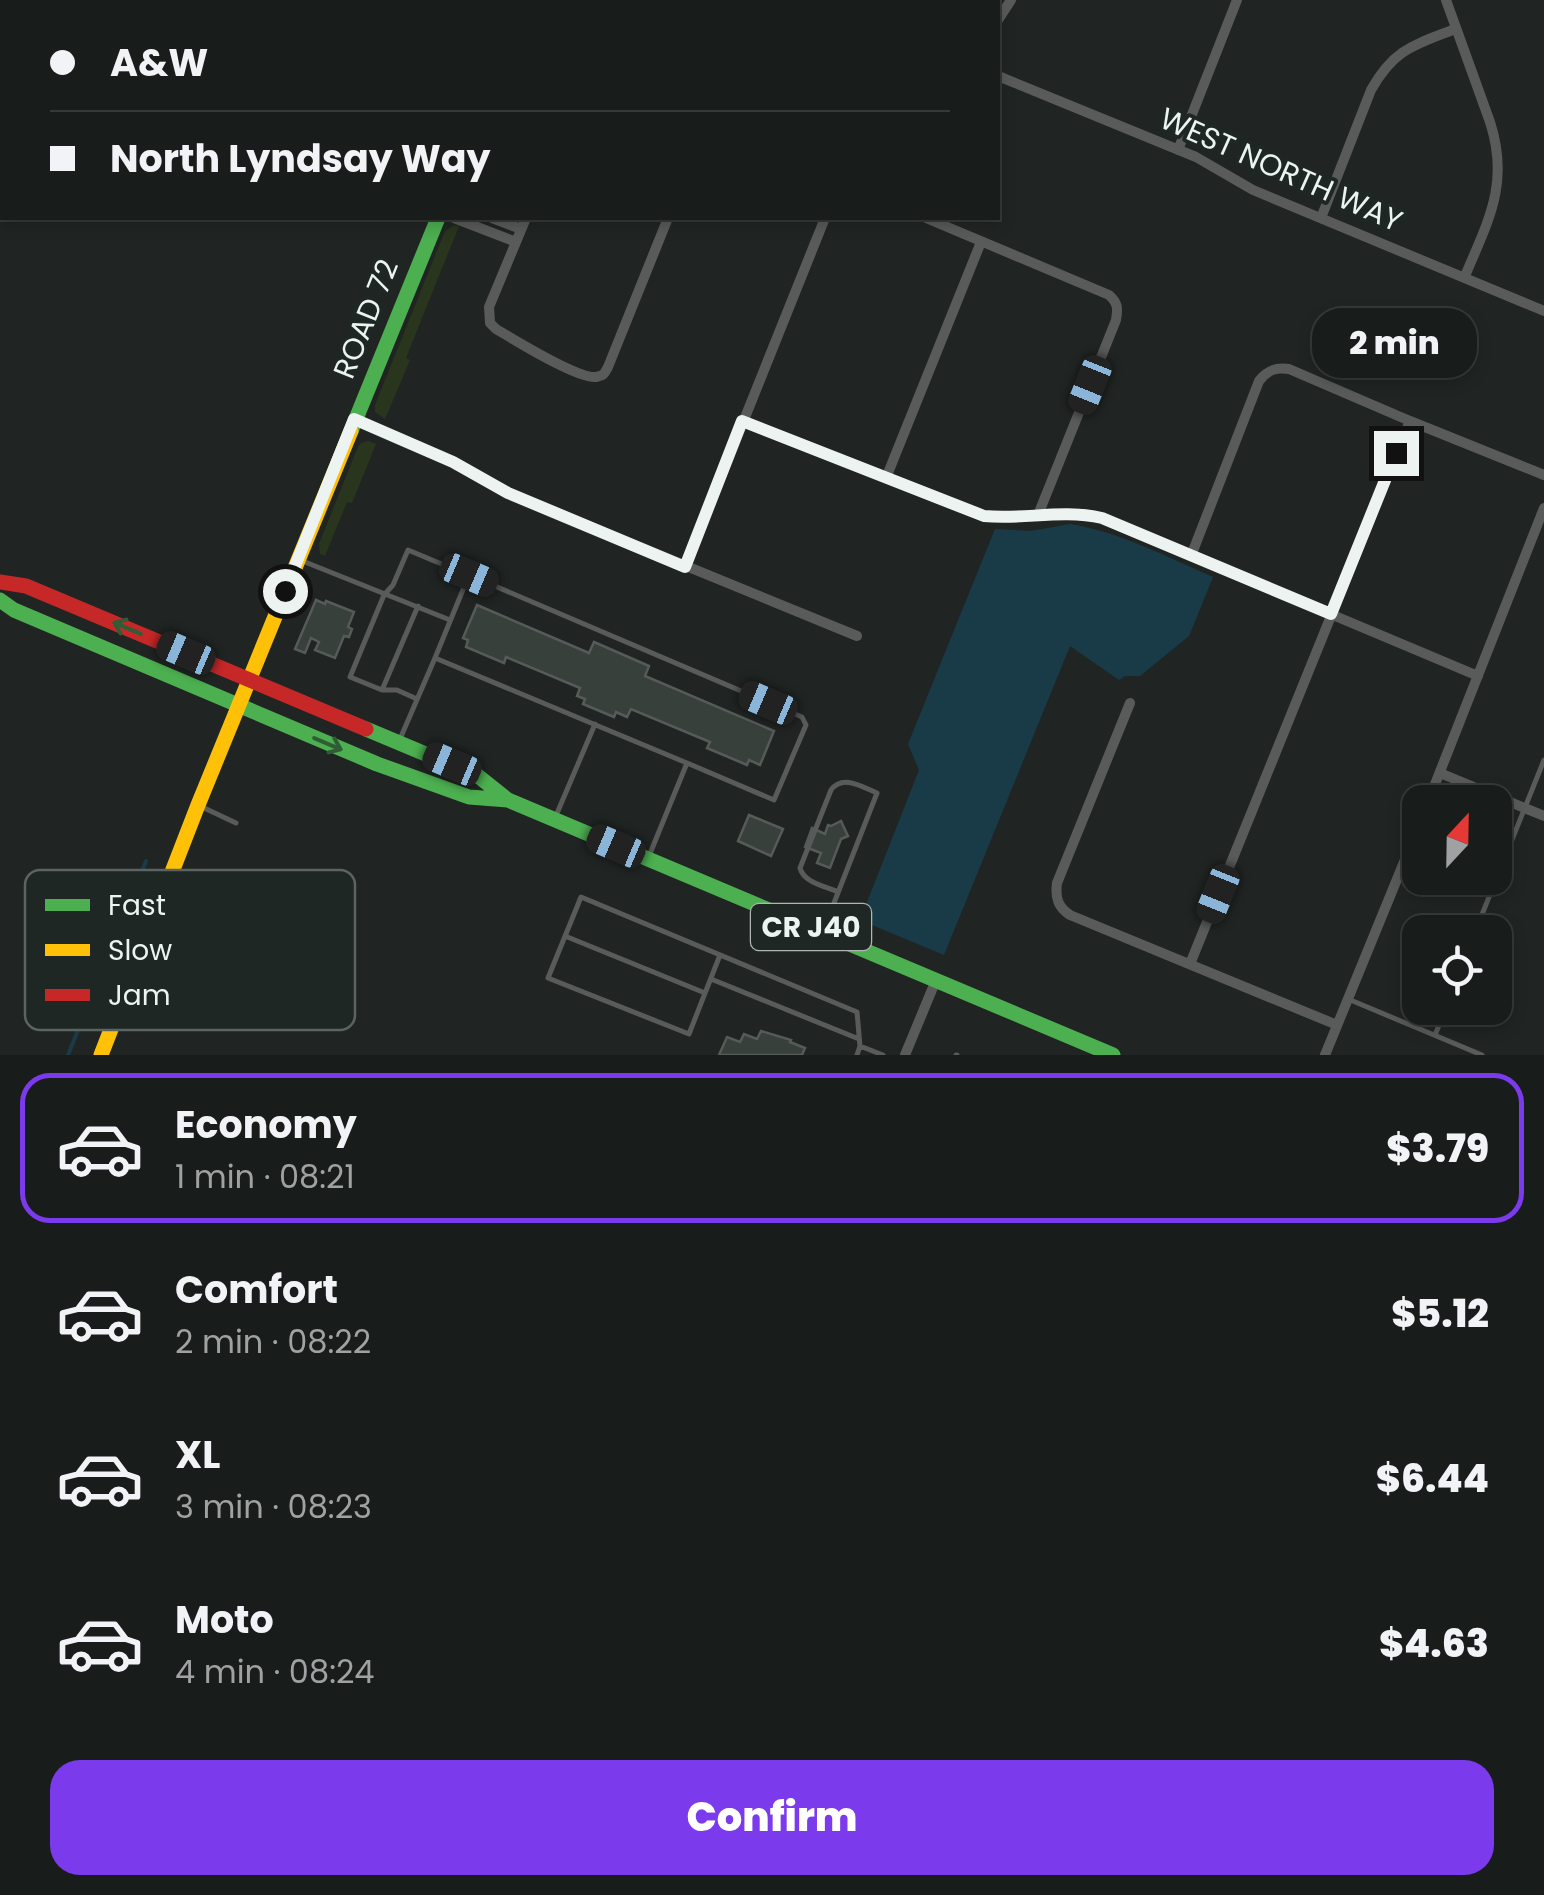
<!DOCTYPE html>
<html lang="en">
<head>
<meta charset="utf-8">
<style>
  :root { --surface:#181c1a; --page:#252927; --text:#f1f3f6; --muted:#9fa1a2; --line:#363a39; --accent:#7c3aed }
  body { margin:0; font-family:Poppins,sans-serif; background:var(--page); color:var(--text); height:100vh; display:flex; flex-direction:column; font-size:38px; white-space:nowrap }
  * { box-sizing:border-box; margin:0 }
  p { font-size:32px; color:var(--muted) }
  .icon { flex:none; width:55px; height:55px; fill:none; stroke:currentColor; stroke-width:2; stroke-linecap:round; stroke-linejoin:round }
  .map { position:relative; height:1055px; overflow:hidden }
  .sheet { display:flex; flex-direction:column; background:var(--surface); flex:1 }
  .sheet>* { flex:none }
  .top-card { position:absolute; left:0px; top:0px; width:1000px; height:220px; box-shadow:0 5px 15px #0003,0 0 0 2px var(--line); display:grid; align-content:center; height:220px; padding:0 50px; background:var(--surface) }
  .needle { width:65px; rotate:22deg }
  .controls { position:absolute; left:1402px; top:785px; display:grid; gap:20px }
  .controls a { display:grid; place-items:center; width:110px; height:110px; border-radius:20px; background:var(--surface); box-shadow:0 5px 15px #0003,0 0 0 2px var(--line); font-size:50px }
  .end { position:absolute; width:45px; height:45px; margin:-22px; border:12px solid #edf3f1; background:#111; box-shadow:0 0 0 5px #111 }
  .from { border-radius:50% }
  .bubble { position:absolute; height:70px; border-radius:30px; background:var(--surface); box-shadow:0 5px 15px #0003,0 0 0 2px var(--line); font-size:32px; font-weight:800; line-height:70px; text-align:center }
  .car { position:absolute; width:30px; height:60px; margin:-30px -15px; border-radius:12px; box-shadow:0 0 8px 2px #0007; background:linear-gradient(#222 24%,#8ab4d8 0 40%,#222 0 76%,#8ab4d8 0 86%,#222 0) }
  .top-card b { display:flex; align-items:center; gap:35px; height:95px; font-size:38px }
  .top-card b+b { border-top:2px solid var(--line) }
  .top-card i { width:25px; height:25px; background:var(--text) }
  ul { padding:18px 0 0; list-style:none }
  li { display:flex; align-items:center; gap:30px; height:150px; margin:0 20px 15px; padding:0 30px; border:5px solid transparent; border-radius:30px }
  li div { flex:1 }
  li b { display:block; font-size:38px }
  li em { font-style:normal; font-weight:800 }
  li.on { border-color:var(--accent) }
  li>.icon { width:90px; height:90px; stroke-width:1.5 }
  .button { display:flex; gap:20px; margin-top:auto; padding:20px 50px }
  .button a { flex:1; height:115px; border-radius:30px; background:var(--accent); color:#fff; font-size:40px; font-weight:800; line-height:115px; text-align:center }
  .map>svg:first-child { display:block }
  .green { fill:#29351d }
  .water { fill:#193b48 }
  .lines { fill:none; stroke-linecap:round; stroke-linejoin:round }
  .stream { stroke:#193b48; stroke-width:4 }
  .building { fill:#38403c; stroke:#565a58; stroke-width:2.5 }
  .lane { stroke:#585b5a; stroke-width:5 }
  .street { stroke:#585b5a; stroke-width:10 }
  .fast { stroke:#4caf50; stroke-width:15 }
  .slow { stroke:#ffc107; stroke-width:15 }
  .jam { stroke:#c62828; stroke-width:15 }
  .oneway { stroke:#305d36 }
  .route { stroke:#edf3f1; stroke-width:12 }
  .labels { text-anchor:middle; stroke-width:8; stroke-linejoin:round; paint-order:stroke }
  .shield { fill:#1e2724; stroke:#afb6b4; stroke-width:2.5 }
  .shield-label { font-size:28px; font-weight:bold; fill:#edf3f1 }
  .street-label { font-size:30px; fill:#edf3f1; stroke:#1e2724 }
  .key { fill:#1e2724; stroke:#5c6462; stroke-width:2.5 }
  .key-label { font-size:28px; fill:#edf3f1 }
</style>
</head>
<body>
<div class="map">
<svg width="1544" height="1055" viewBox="0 0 1544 1055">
  <rect width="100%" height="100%" fill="#202523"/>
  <path class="green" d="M454 225 459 226 406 358 410 360 385 419 375 412V405L445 231Z
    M369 441 376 444 352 503 347 502 325 556 320 554 319 544 357 449 361 443Z"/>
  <path class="water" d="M1070 524C1120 532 1167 557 1213 577L1189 636 1140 676H1125L1119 680 1070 646 944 955 860 920 919 770 908 744 995 529 1031 531Z"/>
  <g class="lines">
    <path class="stream" d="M68 1055 146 861"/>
  </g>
  <path class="building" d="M316 600 325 604 326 601 354 612 348 627 352 629 349 637 344 636 335 658 315 650 319 642 311 638 305 653 295 649Z
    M477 605 589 653 594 642 649 666 645 676 774 731 760 765 749 760 747 765 707 748 710 742 631 709 627 717 616 712 614 717 583 704 585 699 577 696 580 688 506 657 504 663 466 647 468 640 463 638Z
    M749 815 783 829 771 856 738 841Z
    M841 821 848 836 841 839 830 868 817 863 821 853 805 847 812 828 825 834 828 825 831 826Z
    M761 1031 791 1040 790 1042 805 1048 802 1055H719L727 1037 740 1042 744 1034 757 1039Z"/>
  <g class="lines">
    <path class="lane" d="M300 560 450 620
      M382 690 418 606
      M417 699 397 690H382L350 677 384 595 393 585 408 550 468 575
      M400 739 435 658
      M202 807 236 823
      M555 818 595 724
      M649 856 687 763 435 658 469 575 802 717 806 725 774 800 687 763
      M823 931 877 793C862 787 843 774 831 790L800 868C804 883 825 886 838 892
      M1475 932 1544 760
      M565 936 705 993
      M150 938 231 970
      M720 955 689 1034 548 978 581 897 857 1012 860 1046
      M711 979 859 1039
      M1348 999 1482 1055
      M1435 1035 1446 1008
      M857 1055 860 1046 883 1055
      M956 1055H957"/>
    <path class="street" d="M818 0 824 2
      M1446 0 1490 122C1510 184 1488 221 1465 276
      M998 20 1011 0
      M998 76 1196 157 1253 190 1544 311
      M1178 150 1237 0
      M454 218 516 242
      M492 218 521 229
      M526 218 489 307 490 323 496 329C515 340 577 379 596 377 605 375 604 374 608 367L668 218
      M926 218 1109 295C1118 303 1118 308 1116 320L1038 515
      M1321 218 1371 90C1394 49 1414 45 1455 29
      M355 419 453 462 508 493 857 636
      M743 421 984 516C1025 520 1060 508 1102 518L1478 676
      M886 478 981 242
      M1191 556 1259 381C1267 370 1276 367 1289 369L1410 421 1544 475
      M685 567 825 218
      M1130 703 1057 883C1055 898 1058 907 1070 915L1337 1025
      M1440 773 1544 816
      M1428 802 1544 508
      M1190 964 1410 421
      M905 1055 936 980
      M1325 1055 1420 823"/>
    <path class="fast" d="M525 2 526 0
      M351 431 438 218
      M0 600 14 610 377 764 469 797 508 800
      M366 729 478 776 508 800 1113 1055"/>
    <path class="slow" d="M101 1055 198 805 351 431"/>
    <path class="jam" d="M0 582 26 586 366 729"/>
  </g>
  <defs><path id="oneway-shaft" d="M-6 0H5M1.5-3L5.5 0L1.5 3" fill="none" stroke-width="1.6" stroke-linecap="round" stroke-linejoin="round" transform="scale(2.5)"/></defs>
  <g class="oneway">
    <use href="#oneway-shaft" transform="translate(127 628) rotate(-157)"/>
    <use href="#oneway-shaft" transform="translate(328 744) rotate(23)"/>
  </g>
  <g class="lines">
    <path class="route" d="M285 591 354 419 453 462 508 493 685 567 742 421 984 516C1024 520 1061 509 1102 518L1331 614 1396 453"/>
  </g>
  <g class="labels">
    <rect class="shield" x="751" y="904" width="120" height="46" rx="8"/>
    <g class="shield-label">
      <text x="811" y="937">CR J40</text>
    </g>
    <g class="street-label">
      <text transform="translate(1281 170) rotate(24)" y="10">WEST NORTH WAY</text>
      <text transform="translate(366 319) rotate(-68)" y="10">ROAD 72</text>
    </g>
  </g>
  <rect x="25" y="870" width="330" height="160" rx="15" class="key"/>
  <rect x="45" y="899" width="45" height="12" fill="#4caf50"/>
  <rect x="45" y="944" width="45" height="12" fill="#ffc107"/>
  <rect x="45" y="989" width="45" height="12" fill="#c62828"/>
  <g class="key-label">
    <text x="108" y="915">Fast</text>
    <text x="108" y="960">Slow</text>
    <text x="108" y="1005">Jam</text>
  </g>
</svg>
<div class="controls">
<a><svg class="needle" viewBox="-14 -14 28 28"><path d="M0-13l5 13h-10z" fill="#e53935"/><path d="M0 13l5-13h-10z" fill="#9fa1a2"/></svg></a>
<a><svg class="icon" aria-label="locate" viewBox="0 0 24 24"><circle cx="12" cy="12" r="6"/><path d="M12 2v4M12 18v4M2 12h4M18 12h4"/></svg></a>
</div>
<i class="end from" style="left:285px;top:591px"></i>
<i class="end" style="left:1396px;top:453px"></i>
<div class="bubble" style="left:1312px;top:308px;width:165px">2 min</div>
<i class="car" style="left:1090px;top:385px;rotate:202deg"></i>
<i class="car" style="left:469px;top:575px;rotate:113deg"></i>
<i class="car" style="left:186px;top:653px;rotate:293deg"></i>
<i class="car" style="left:768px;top:703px;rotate:293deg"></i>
<i class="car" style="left:452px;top:764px;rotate:293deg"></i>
<i class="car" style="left:616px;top:846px;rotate:293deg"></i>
<i class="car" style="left:1218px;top:894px;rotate:202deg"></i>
<div class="top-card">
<b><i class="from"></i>A&amp;W</b>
<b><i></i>North Lyndsay Way</b>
</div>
</div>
<section class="sheet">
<ul>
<li class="on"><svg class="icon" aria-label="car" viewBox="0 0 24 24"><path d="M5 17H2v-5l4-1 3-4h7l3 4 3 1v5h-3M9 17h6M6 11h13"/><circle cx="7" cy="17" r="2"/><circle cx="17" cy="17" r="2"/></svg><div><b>Economy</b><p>1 min · 08:21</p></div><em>$3.79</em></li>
<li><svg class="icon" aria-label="car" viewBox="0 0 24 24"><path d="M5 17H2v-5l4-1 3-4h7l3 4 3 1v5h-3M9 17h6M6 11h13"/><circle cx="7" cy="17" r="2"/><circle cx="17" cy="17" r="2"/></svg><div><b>Comfort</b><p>2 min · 08:22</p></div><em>$5.12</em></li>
<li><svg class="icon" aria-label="car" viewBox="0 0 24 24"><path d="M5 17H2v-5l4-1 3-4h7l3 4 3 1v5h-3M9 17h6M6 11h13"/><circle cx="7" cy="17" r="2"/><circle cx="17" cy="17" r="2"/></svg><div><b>XL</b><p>3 min · 08:23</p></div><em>$6.44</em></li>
<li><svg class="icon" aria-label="car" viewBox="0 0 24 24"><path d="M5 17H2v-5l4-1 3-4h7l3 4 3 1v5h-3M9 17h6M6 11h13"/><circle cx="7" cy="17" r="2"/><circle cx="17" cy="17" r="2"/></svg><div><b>Moto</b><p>4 min · 08:24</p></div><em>$4.63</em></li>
</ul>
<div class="button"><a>Confirm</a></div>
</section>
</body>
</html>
